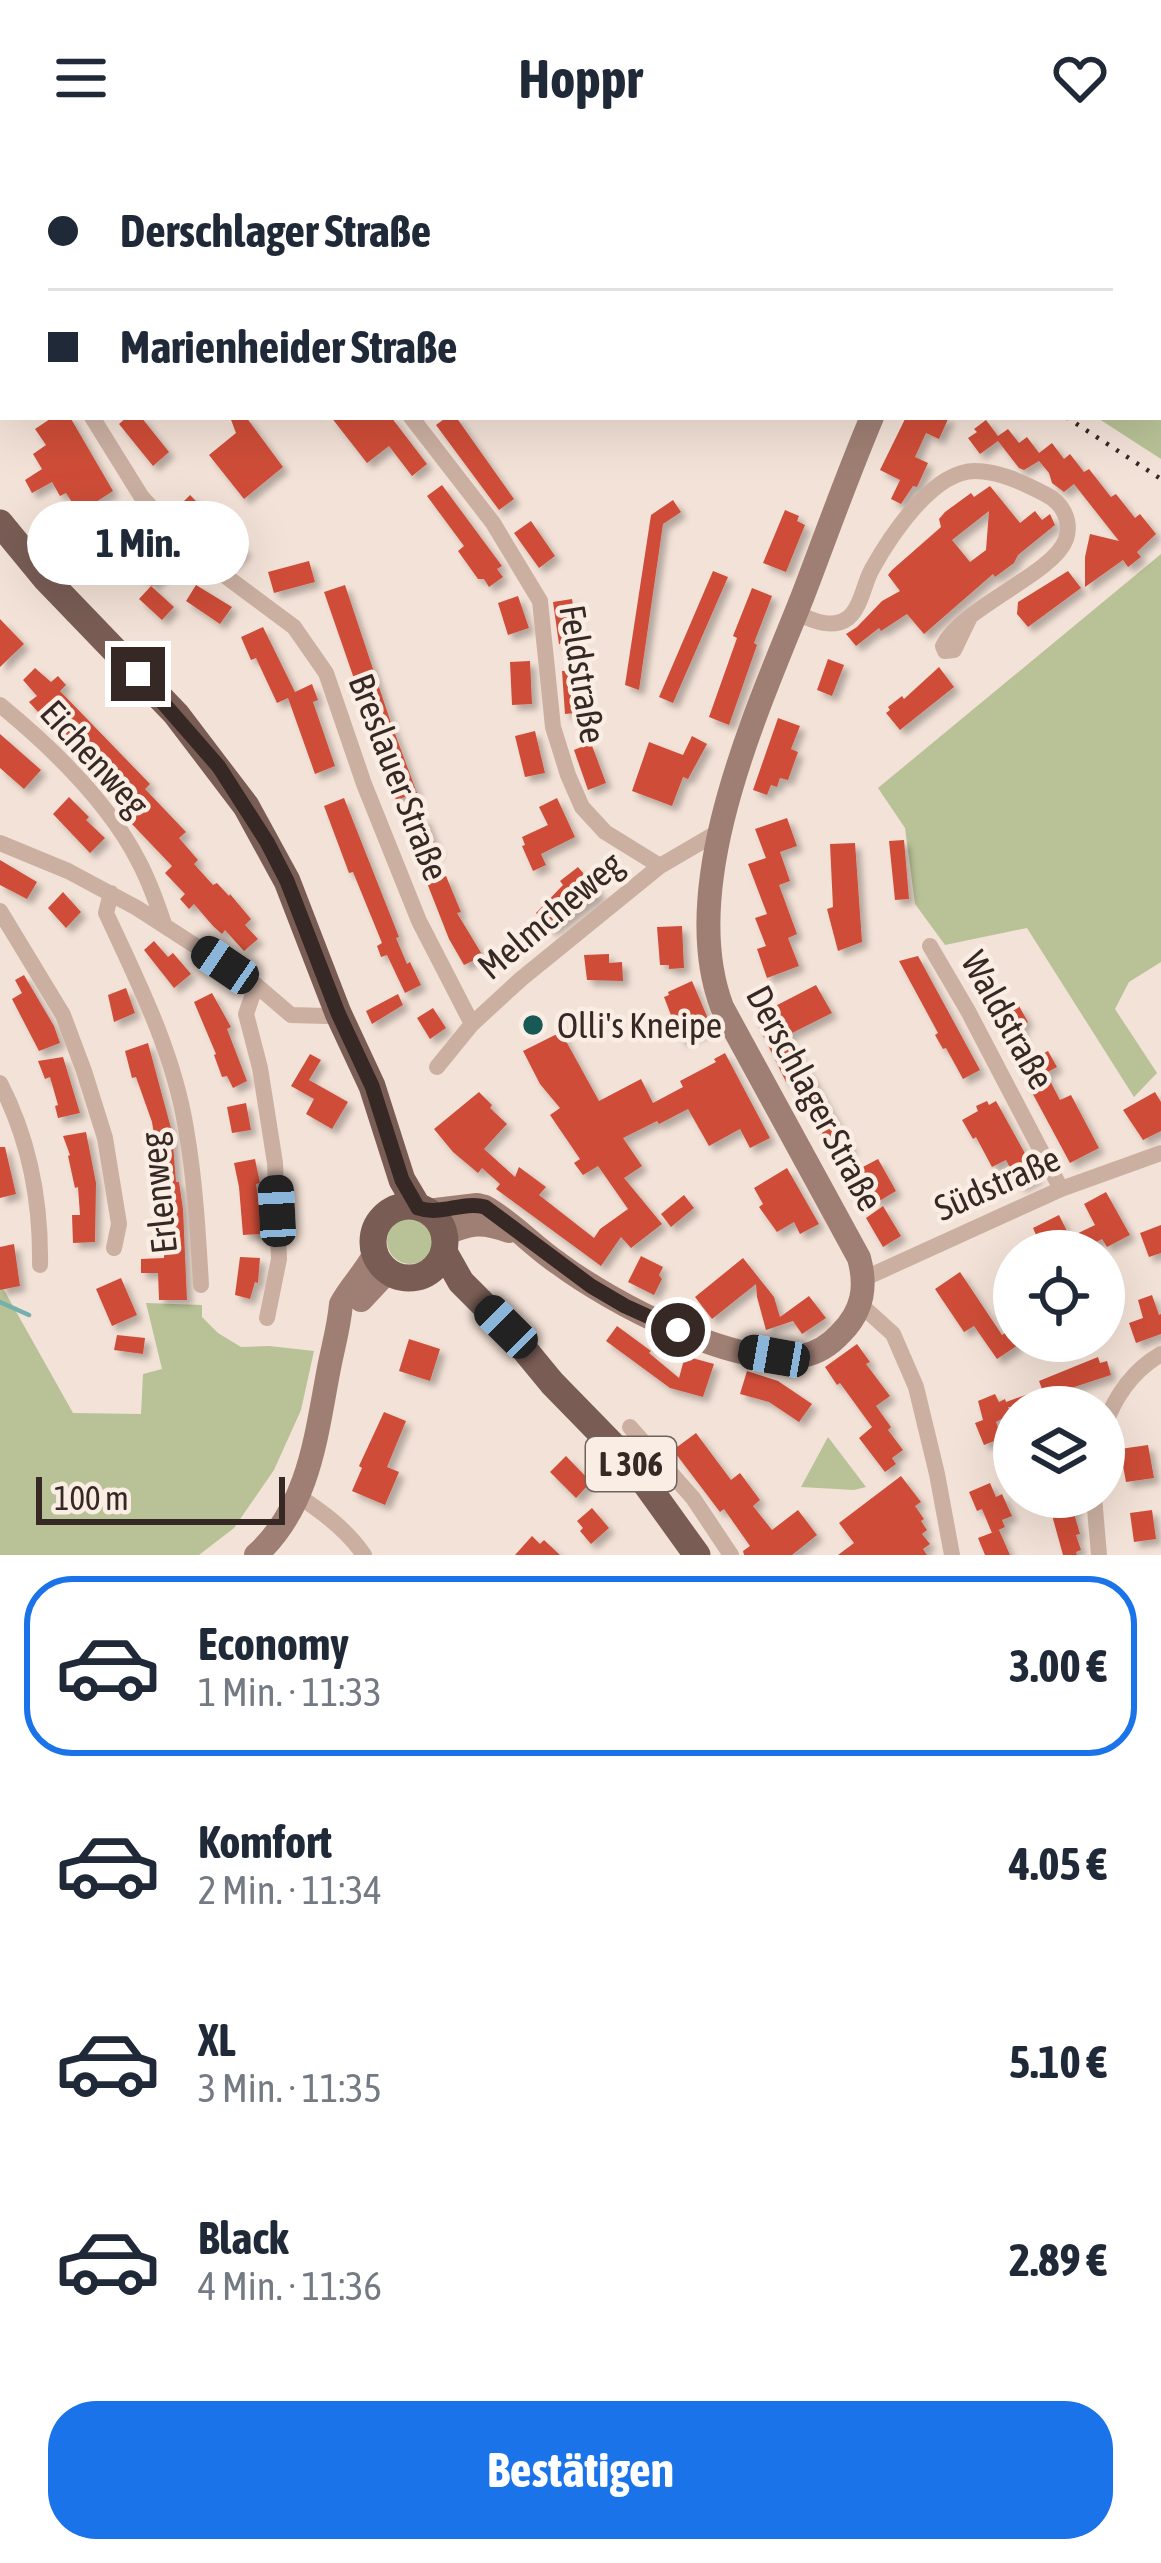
<!DOCTYPE html>
<html lang="de">
<head>
<meta charset="utf-8">
<style>
  :root { --surface:#fff; --page:#f6f6f7; --text:#1f2937; --muted:#747a83; --line:#e0e1e3; --accent:#1a73e8 }
  body { margin:0; font-family:"Asap Condensed",sans-serif; background:var(--page); color:var(--text); height:100vh; display:flex; flex-direction:column; font-size:45px; white-space:nowrap }
  * { box-sizing:border-box; margin:0 }
  p { font-size:39px; color:var(--muted) }
  .icon { flex:none; width:66px; height:66px; fill:none; stroke:currentColor; stroke-width:2; stroke-linecap:round; stroke-linejoin:round }
  .map { position:relative; height:1399px; overflow:hidden }
  .drawer { display:flex; flex-direction:column; background:var(--surface); flex:1 }
  .drawer>* { flex:none }
  .guide { position:absolute; left:0px; top:0px; width:1161px; height:264px; box-shadow:0 12px 48px #0002; display:grid; align-content:center; height:264px; padding:0 48px; background:var(--surface) }
  .tools { position:absolute; left:993px; top:1074px; display:grid; gap:24px }
  .tools a { display:grid; place-items:center; width:132px; height:132px; border-radius:50%; background:var(--surface); box-shadow:0 12px 48px #0002; font-size:60px }
  .scale { position:absolute; left:36px; bottom:30px; width:249px; box-sizing:border-box; padding-left:12px; border:6px solid #352825; border-top:0; font-size:33px; line-height:42px; white-space:nowrap; color:#352825; -webkit-text-stroke:9px #faede3; paint-order:stroke }
  .end { position:absolute; width:54px; height:54px; margin:-27px; border:15px solid #352825; background:#fff; box-shadow:0 0 0 6px #fff }
  .from { border-radius:50% }
  .bubble { position:absolute; height:84px; border-radius:42px; background:var(--surface); box-shadow:0 12px 48px #0002; font-size:39px; font-weight:700; line-height:84px; text-align:center }
  .car { position:absolute; width:36px; height:72px; margin:-36px -18px; border-radius:15px; box-shadow:0 0 9px 3px #0007; background:linear-gradient(#222 24%,#8ab4d8 0 40%,#222 0 76%,#8ab4d8 0 86%,#222 0) }
  .guide b { display:flex; align-items:center; gap:42px; height:114px; font-size:45px }
  .guide b+b { border-top:3px solid var(--line) }
  .guide i { width:30px; height:30px; background:var(--text) }
  ul { padding:21px 0 0; list-style:none }
  li { display:flex; align-items:center; gap:36px; height:180px; margin:0 24px 18px; padding:0 24px; border:6px solid transparent; border-radius:48px }
  li div { flex:1 }
  li b { display:block; font-size:45px }
  li em { font-style:normal; font-weight:700 }
  li.selected { border-color:var(--accent) }
  li>.icon { width:108px; height:108px; stroke-width:1.5 }
  .cta { display:flex; gap:24px; margin-top:auto; padding:24px 48px }
  .cta a { flex:1; height:138px; border-radius:48px; background:var(--accent); color:#fff; font-size:48px; font-weight:700; line-height:138px; text-align:center }
  header { display:flex; justify-content:space-between; align-items:center; height:156px; padding:0 48px; background:var(--surface); font-size:54px; font-weight:700 }
  .map>svg:first-child { display:block }
  .green { fill:#b8c296 }
  .lines { fill:none; stroke-linecap:round; stroke-linejoin:round }
  .stream { stroke:#74b1ad; stroke-width:4.5 }
  .building { fill:#cf4d39; fill-rule:evenodd; filter:url(#shadow) }
  .minor { stroke:#cbb0a2; stroke-width:16 }
  .secondary { stroke:#9f7f74; stroke-width:24 }
  .primary { stroke:#795d55; stroke-width:27 }
  .rail { stroke:#352825; stroke-width:4.5; stroke-dasharray:3 9; stroke-linecap:butt }
  .route { stroke:#352825; stroke-width:15 }
  .poi-dot { fill:#185956; stroke:#faede3; stroke-width:4.5 }
  .labels { text-anchor:middle; stroke-width:9; stroke-linejoin:round; paint-order:stroke }
  .shield { fill:#faede3; stroke:#70635e; stroke-width:3 }
  .shield-label { font-size:33px; font-weight:bold; fill:#352825 }
  .street-label { font-size:36px; fill:#352825; stroke:#faede3 }
  .poi-label { font-size:36px; fill:#352825; stroke:#faede3; text-anchor:start }
</style>
</head>
<body>
<header><svg class="icon" aria-label="menu" viewBox="0 0 24 24"><path d="M4 6h16M4 12h16M4 18h16"/></svg>Hoppr<svg class="icon" aria-label="heart" viewBox="0 0 24 24"><path d="M12 20l-8-8c-3-5 5-10 8-4 3-6 11-1 8 4z"/></svg></header>
<div class="map">
<svg width="1161" height="1399" viewBox="0 0 1161 1399">
  <defs>
    <filter id="shadow"><feDropShadow dx="5.5" dy="5.5" stdDeviation="3" flood-color="#0004"/></filter>
  </defs>
  <rect width="100%" height="100%" fill="#f3e2d7"/>
  <path class="green" d="M1158 143H1161V303L1096 261H1158Z
    M1161 398V806L1129 826 1115 853 1157 917 1134 941 1027 772 945 789 915 748 905 672 878 632Z
    M387 1085a23 23 0 1 1 46 0a23 23 0 1 1-46 0Z
    M0 1127 73 1257 141 1258 143 1218 162 1213 146 1147 202 1149V1161L218 1177 241 1191 269 1190 314 1195 301 1254 274 1314 234 1372 199 1399H0Z
    M828 1281 866 1331 854 1334 801 1331Z"/>
  <g class="lines">
    <path class="stream" d="M0 1146 29 1159"/>
  </g>
  <path class="building" d="M53 261H70L113 335 79 357 66 337 60 340 52 326 32 337 25 324 42 313 33 298 46 289 35 273Z
    M127 261H141L169 296 153 310 119 268Z
    M230 261H246L283 311 244 343 209 299 236 277Z
    M331 261H391L427 308 412 320 389 290 367 307Z
    M447 261H456L514 343 499 354 436 269Z
    M906 261H949L939 283 926 277 915 301 928 307 917 331 913 330 901 348 891 343 900 324 880 314Z
    M986 264 998 280 1008 273 1019 287 1027 281 1039 297 1052 287 1064 303 1070 298 1084 316 1089 313 1111 341 1116 338 1135 362 1140 358 1156 378 1137 396 1141 401 1128 411 1123 404 1085 431V401L1090 378 1119 385 1074 328 1064 336 1052 327 1049 317 1039 305 1024 314 1019 312 998 285 980 298 968 282 977 276 974 273Z
    M442 329 502 410 497 413 503 421 489 431 484 423H478L458 395 464 390 427 340Z
    M990 330 1020 367 1035 355 1042 364 1050 358 1055 369 1018 399 1014 407 995 421 993 418 924 478 907 458 881 475 879 472 856 490 846 478 857 471 882 445 900 435 888 419 892 414 941 371 939 363 945 356 971 337 974 341ZM989 355 986 394 970 406 952 384Z
    M190 339 246 395 232 409 175 354Z
    M673 344 681 356 663 368 639 534 625 529 651 359Z
    M785 354 799 360 797 365 805 369 786 416 763 407Z
    M531 365 555 400 539 412 514 377Z
    M143 379 173 409 152 430 129 407 136 400 129 393Z
    M309 405 315 426 274 437 268 416Z
    M713 415 728 421 673 547 659 541Z
    M1068 415 1081 432 1028 471 1017 458 1018 446Z
    M196 429 232 451 220 468 186 445Z
    M345 429 391 567 417 637 396 644 324 436Z
    M151 430 174 451 162 464 139 443Z
    M752 432 772 440 754 487 757 489 729 569 709 561 737 482 733 480Z
    M518 440 529 472 508 479 498 447Z
    M572 443 579 485 559 488 553 446Z
    M0 463 24 488 0 511Z
    M263 471 295 536 312 528 318 544 313 546 335 610 315 618 288 542 277 547 256 502 251 504 241 481Z
    M828 503 844 509 832 540 817 534Z
    M530 505 532 548 512 549 510 506Z
    M939 511 954 531 900 574 886 557 890 554 888 551 902 540 904 543Z
    M35 512 51 526 58 520 66 529 60 535 150 628 145 633 186 676 179 682 198 704 194 708 213 729 217 727 229 740 230 738 251 763 245 769 258 783 244 795 225 774 222 778 213 770 194 748 189 753 180 743 185 738 165 717 172 710 131 667 136 663 56 577 68 566 49 546 38 556 29 546 37 540 23 524Z
    M582 514 585 556 565 558 562 515Z
    M778 562 800 570 791 593 798 596 788 624 780 622 777 631 771 629 767 639 753 634Z
    M535 575 545 617 525 621 515 580Z
    M0 578 41 614 24 633 0 612Z
    M692 580 707 588 688 623 683 621 672 650 632 635 649 586 683 599Z
    M591 587 606 627 588 634 574 594Z
    M69 641 89 661 86 664 105 682 90 697 53 658Z
    M344 642 399 781 396 782 407 808 410 806 421 829 405 837 387 799 381 801 377 790 382 787 353 716 349 717 324 650Z
    M557 642 575 681 541 698 546 709 533 715 522 690 525 689 522 681 548 669 539 651Z
    M424 660 438 696 419 704 405 668Z
    M787 662 797 690 780 696 790 725 779 729 797 778 788 782 799 810 767 822 757 793 766 790 755 762 767 758 748 708 766 702 755 673Z
    M904 684 909 743 895 744 889 685Z
    M855 687 862 786 838 795 827 753 833 751 830 688Z
    M0 704 37 726 27 743 0 729Z
    M578 711 601 738 551 775 536 757 563 729 560 725Z
    M446 720 461 756 457 757 483 800 464 809 449 783 427 727Z
    M63 736 81 756 66 772 48 752Z
    M682 770 684 812 669 813V809H660L657 771Z
    M154 785 168 801 173 797 191 818 174 832 144 794Z
    M609 798V807L622 806 623 825 587 824 584 799Z
    M918 800 980 914 963 923 946 892 943 893 935 879 938 877 899 805Z
    M24 819 54 870 60 887 39 895 12 843 22 837 15 824Z
    M692 825 712 872 681 885 664 841 669 839 668 836Z
    M816 829 832 857 788 879 852 993 836 1002 793 925 786 926 754 861Z
    M126 832 135 857 114 866 108 839Z
    M212 837 231 871 227 873 247 925 233 932 227 920 222 921 214 899 216 898 194 846Z
    M398 838 403 849 372 868 366 855Z
    M1019 850 1028 866 1021 870 1024 876 1018 879 1031 904 1048 895 1057 911 1046 917 1060 944 1071 939 1099 992 1070 1007 993 864Z
    M433 852 446 872 430 883 417 862Z
    M561 876 599 945 641 923 653 947 683 931 680 925 716 906 714 903 725 897 770 982 750 992 740 973 709 990 688 953 659 968 657 965 623 982 642 1010 624 1022 662 1068 631 1092 621 1081 601 1110 496 1033 500 1028 482 1012 478 1017 453 996 434 973 479 936 492 949 490 952 507 968 484 993 515 1021 519 1011 546 1031 539 1039 594 1082 600 1073 628 1053 598 1010 583 1019 574 1007 580 1003 550 959 560 952 540 928 523 895Z
    M148 887 172 976 176 1026H179L183 1053 187 1144H159L158 1117H141V1103L164 1102V1080H167L158 1029 162 1028 152 966 136 921 132 922 125 895Z
    M310 898 321 904 309 924 348 946 332 973 306 958 314 943 291 930Z
    M63 901 80 957 58 962 55 950 58 949 50 921 45 923 38 905Z
    M1155 936 1161 946V975L1143 984 1123 954Z
    M987 945 989 949 996 945 1038 1021 1020 1031 1006 1004 992 1011 976 981 973 983 962 964 978 955 976 950Z
    M246 947 251 974 232 977 227 951Z
    M86 976 96 1027 95 1086 73 1087 72 1059H80L78 1031 75 1032 68 1000 70 999 63 980Z
    M0 991H5L16 1038 0 1042Z
    M255 1003 260 1027 256 1028 263 1078 243 1079 239 1031 234 1007Z
    M878 1003 896 1035 876 1047 871 1038 857 1046 849 1033 868 1022 861 1012Z
    M787 1012 819 1068 800 1078 794 1066 777 1076 759 1051 763 1048 754 1032Z
    M1106 1036 1130 1079 1107 1091 1102 1083 1080 1095H1043L1033 1072 1059 1059 1070 1081 1095 1069 1084 1048Z
    M684 1039 694 1052 671 1071 661 1058Z
    M883 1050 901 1080 883 1091 866 1062Z
    M1161 1069V1097L1149 1101 1140 1077Z
    M14 1088 20 1130 0 1134V1091Z
    M641 1100 663 1111 659 1119 662 1123 654 1139 628 1126Z
    M240 1101 260 1102 258 1127 255 1126 250 1143 235 1139Z
    M743 1102 774 1141 780 1161 809 1140 826 1162 802 1178 793 1165 766 1174 757 1141 756 1128 712 1163 695 1141Z
    M960 1116 1002 1179 1008 1175 1018 1189 997 1203 974 1170 964 1176 935 1133Z
    M121 1122 137 1159 112 1170 96 1133Z
    M1152 1139 1159 1159 1161 1158V1178L1136 1187 1129 1167 1143 1162 1138 1144Z
    M617 1170 651 1195 649 1197 679 1222 685 1200 714 1208 703 1241 670 1232 606 1185Z
    M117 1179 145 1182 143 1198 114 1194Z
    M409 1183 440 1193 430 1225 399 1215Z
    M857 1188 870 1206 866 1208 890 1240 876 1250 891 1271 888 1274 903 1294 892 1302 896 1308 885 1316 859 1282 872 1271 840 1227 837 1229 825 1211Z
    M1098 1201 1100 1207 1107 1205 1111 1219 1062 1235 1067 1248 1057 1251H1008L1011 1258 996 1266 1002 1282 984 1289 975 1267 983 1264 978 1245 995 1238 999 1246 1005 1243 1006 1246 1042 1233 1039 1225Z
    M747 1215 778 1225 812 1248 799 1266 769 1246 740 1238Z
    M384 1256 406 1265 387 1311 399 1316 385 1349 352 1335 362 1312 359 1310Z
    M696 1277 731 1324 740 1317 760 1344 753 1350 772 1374 798 1354 817 1379 792 1399H744L743 1395 750 1390 724 1353 720 1356 673 1294Z
    M1148 1289 1154 1322 1126 1326 1120 1293Z
    M566 1300 591 1326 576 1342 550 1316Z
    M901 1320 921 1346 915 1350 924 1363 921 1365 927 1374 922 1378 930 1388 923 1393 927 1399H838L854 1387 839 1367Z
    M990 1327 996 1341 1002 1338 1012 1360 1002 1364 1005 1371 992 1377 982 1353 977 1355 969 1336Z
    M1047 1341H1074L1078 1352 1073 1354 1080 1378 1076 1379 1081 1394 1076 1396 1077 1399H1063Z
    M592 1352 609 1372 591 1388 580 1375 583 1372 577 1365Z
    M1152 1354 1156 1383 1134 1386 1130 1357Z
    M999 1374 1010 1399H985L978 1382Z
    M532 1380 540 1388 544 1384 560 1399H515Z"/>
  <g class="lines">
    <path class="minor" d="M851 3 853 0
      M956 3 961 0
      M0 246 3 245
      M92 261 141 340 166 368 200 401 294 471 326 517 364 628 419 765 472 868
      M411 261 493 367 540 445 553 571 568 619 582 651 605 676 660 710
      M796 457C812 464 832 474 848 462 861 452 864 427 872 413 891 379 933 315 975 315 999 315 1024 327 1045 338 1062 346 1072 364 1066 383 1054 418 963 450 943 490L945 495 954 494 969 463
      M0 549C50 590 109 647 139 706 149 725 157 747 164 768
      M0 687 68 715 137 752 256 829 291 859 326 860 338 857
      M111 737 106 757C138 826 174 897 186 973 195 1024 198 1077 201 1129
      M0 755 63 859 84 915 105 982 119 1068 114 1092
      M930 790 968 855 1061 1033
      M256 829 246 858 260 912 275 1007 279 1103 267 1162
      M437 911 472 868 521 823 660 710 720 675
      M0 927C29 983 41 1046 40 1109
      M863 1123 1061 1033 1161 997
      M861 1149 893 1178 916 1231 937 1318 952 1399
      M630 1271 693 1342 731 1399
      M1104 1271C1115 1240 1132 1215 1161 1198
      M298 1340C323 1356 347 1374 364 1399
      M1094 1341 1099 1399"/>
    <path class="secondary" d="M1142 3 1148 0
      M427 1055 477 1049 485 1051C512 1066 533 1090 558 1107 610 1146 736 1213 802 1200 818 1197 831 1188 841 1177 863 1155 867 1131 859 1102L722 851C676 730 757 555 802 442 825 382 847 320 872 261
      M444 1078C471 1067 481 1065 509 1075
      M361 1144 388 1115
      M256 1399C310 1350 316 1279 329 1212 333 1191 339 1171 341 1148 351 1129 366 1116 375 1097"/>
    <path class="primary" d="M0 367 46 423 176 558 246 650 287 725 338 857 372 930 402 1024 418 1051
      M373 1086a36 36 0 1 1 72 0a36 36 0 1 1-72 0Z
      M444 1096 461 1126 506 1171 552 1227 633 1310 697 1399"/>
    <path class="rail" d="M663 0 668 3
      M1066 261 1161 323"/>
  </g>
  <g class="lines">
    <path class="route" d="M138 518 219 611 267 686 287 725 338 857 372 930 402 1024 418 1052C441 1060 462 1045 485 1051L591 1130 625 1150 678 1174"/>
  </g>
  <circle class="poi-dot" cx="533" cy="869" r="12"/>
  <g class="labels">
    <rect class="shield" x="586" y="1281" width="90" height="54" rx="9"/>
    <g class="shield-label">
      <text x="631" y="1320">L 306</text>
    </g>
    <g class="street-label">
      <text transform="translate(583 518) rotate(81)" y="13">Feldstraße</text>
      <text transform="translate(95 602) rotate(48)" y="13">Eichenweg</text>
      <text transform="translate(399 621) rotate(69)" y="13">Breslauer Straße</text>
      <text transform="translate(550 759) rotate(-40)" y="13">Melmcheweg</text>
      <text transform="translate(1008 864) rotate(61)" y="13">Waldstraße</text>
      <text transform="translate(815 942) rotate(62)" y="13">Derschlager Straße</text>
      <text transform="translate(997 1027) rotate(-24)" y="13">Südstraße</text>
      <text transform="translate(158 1037) rotate(-96)" y="13">Erlenweg</text>
    </g>
    <g class="poi-label">
      <text x="557" y="882">Olli's Kneipe</text>
    </g>
  </g>
</svg>
<div class="tools">
<a><svg class="icon" aria-label="locate" viewBox="0 0 24 24"><circle cx="12" cy="12" r="6"/><path d="M12 2v4M12 18v4M2 12h4M18 12h4"/></svg></a>
<a><svg class="icon" aria-label="layers" viewBox="0 0 24 24"><path d="M12 4l9 5-9 5-9-5zM3 14l9 5 9-5"/></svg></a>
</div>
<div class="scale">100 m</div>
<i class="end from" style="left:678px;top:1174px"></i>
<i class="end" style="left:138px;top:518px"></i>
<div class="bubble" style="left:27px;top:345px;width:222px">1 Min.</div>
<i class="car" style="left:225px;top:809px;rotate:304deg"></i>
<i class="car" style="left:277px;top:1055px;rotate:357deg"></i>
<i class="car" style="left:506px;top:1171px;rotate:315deg"></i>
<i class="car" style="left:774px;top:1200px;rotate:280deg"></i>
<div class="guide">
<b><i class="from"></i>Derschlager Straße</b>
<b><i></i>Marienheider Straße</b>
</div>
</div>
<section class="drawer">
<ul>
<li class="selected"><svg class="icon" aria-label="car" viewBox="0 0 24 24"><path d="M5 17H2v-5l4-1 3-4h7l3 4 3 1v5h-3M9 17h6M6 11h13"/><circle cx="7" cy="17" r="2"/><circle cx="17" cy="17" r="2"/></svg><div><b>Economy</b><p>1 Min. · 11:33</p></div><em>3.00 €</em></li>
<li><svg class="icon" aria-label="car" viewBox="0 0 24 24"><path d="M5 17H2v-5l4-1 3-4h7l3 4 3 1v5h-3M9 17h6M6 11h13"/><circle cx="7" cy="17" r="2"/><circle cx="17" cy="17" r="2"/></svg><div><b>Komfort</b><p>2 Min. · 11:34</p></div><em>4.05 €</em></li>
<li><svg class="icon" aria-label="car" viewBox="0 0 24 24"><path d="M5 17H2v-5l4-1 3-4h7l3 4 3 1v5h-3M9 17h6M6 11h13"/><circle cx="7" cy="17" r="2"/><circle cx="17" cy="17" r="2"/></svg><div><b>XL</b><p>3 Min. · 11:35</p></div><em>5.10 €</em></li>
<li><svg class="icon" aria-label="car" viewBox="0 0 24 24"><path d="M5 17H2v-5l4-1 3-4h7l3 4 3 1v5h-3M9 17h6M6 11h13"/><circle cx="7" cy="17" r="2"/><circle cx="17" cy="17" r="2"/></svg><div><b>Black</b><p>4 Min. · 11:36</p></div><em>2.89 €</em></li>
</ul>
<div class="cta"><a>Bestätigen</a></div>
</section>
</body>
</html>
